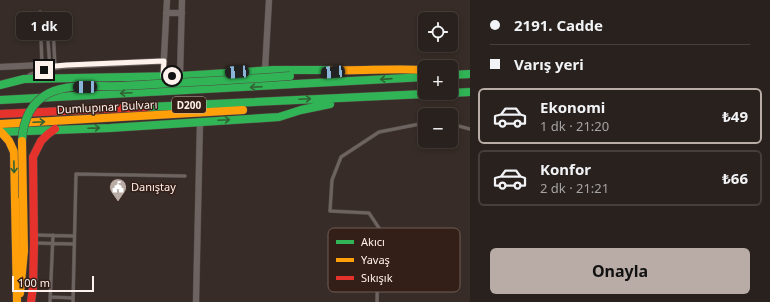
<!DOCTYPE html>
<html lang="tr">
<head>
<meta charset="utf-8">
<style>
  :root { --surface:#29211d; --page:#312926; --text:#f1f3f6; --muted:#a5a3a4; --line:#453e3b; --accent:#b9aca6 }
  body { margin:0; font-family:"Noto Sans",sans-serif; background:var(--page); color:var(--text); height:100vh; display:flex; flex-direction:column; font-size:15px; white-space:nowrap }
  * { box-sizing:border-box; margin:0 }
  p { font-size:13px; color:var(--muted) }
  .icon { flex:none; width:22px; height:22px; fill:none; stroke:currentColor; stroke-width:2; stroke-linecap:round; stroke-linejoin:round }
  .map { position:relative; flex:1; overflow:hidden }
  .sheet { display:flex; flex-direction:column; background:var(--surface); width:300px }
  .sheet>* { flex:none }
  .banner { display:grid; align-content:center; height:88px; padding:0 20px; background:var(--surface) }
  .buttons { position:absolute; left:418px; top:12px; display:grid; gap:8px }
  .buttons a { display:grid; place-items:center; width:40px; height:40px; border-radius:6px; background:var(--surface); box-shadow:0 2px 6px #0003,0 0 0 1px var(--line); font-size:20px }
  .scale { position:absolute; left:12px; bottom:10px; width:82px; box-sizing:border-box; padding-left:4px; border:2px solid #fff1eb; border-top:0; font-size:11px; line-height:14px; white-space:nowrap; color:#fff1eb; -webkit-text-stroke:3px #331f17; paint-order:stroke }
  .end { position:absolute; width:18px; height:18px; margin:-9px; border:5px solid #fff1eb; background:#111; box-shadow:0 0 0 2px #111 }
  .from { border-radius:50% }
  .bubble { position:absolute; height:28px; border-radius:6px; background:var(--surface); box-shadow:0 2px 6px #0003,0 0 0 1px var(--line); font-size:13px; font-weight:700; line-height:28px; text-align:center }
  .car { position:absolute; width:12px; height:24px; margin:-12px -6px; border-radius:5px; box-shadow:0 0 3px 1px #0007; background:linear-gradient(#222 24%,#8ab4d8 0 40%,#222 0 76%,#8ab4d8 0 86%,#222 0) }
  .banner b { display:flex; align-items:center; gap:14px; height:38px; font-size:15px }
  .banner b+b { border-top:1px solid var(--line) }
  .banner i { width:10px; height:10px; background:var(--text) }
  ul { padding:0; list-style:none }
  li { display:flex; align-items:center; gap:12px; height:56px; margin:0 8px 6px; padding:0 12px; border:2px solid var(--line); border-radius:6px }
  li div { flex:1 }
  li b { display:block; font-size:15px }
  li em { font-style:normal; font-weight:700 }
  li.active { border-color:var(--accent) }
  li>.icon { width:36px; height:36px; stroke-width:1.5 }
  .action { display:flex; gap:8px; margin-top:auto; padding:8px 20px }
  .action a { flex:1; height:46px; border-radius:6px; background:var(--accent); color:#111; font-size:16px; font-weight:700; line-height:46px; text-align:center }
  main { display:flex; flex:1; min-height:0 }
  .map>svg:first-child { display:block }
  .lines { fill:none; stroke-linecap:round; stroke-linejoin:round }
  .lane-casing { stroke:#534945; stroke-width:4 }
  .street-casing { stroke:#534945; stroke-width:7 }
  .fast-casing { stroke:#534945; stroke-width:9 }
  .slow-casing { stroke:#534945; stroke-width:9 }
  .jam-casing { stroke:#534945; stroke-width:9 }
  .lane { stroke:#6d6461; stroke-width:3 }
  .street { stroke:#6d6461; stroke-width:6 }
  .fast { stroke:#30b455; stroke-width:8 }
  .slow { stroke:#ff9f0a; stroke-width:8 }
  .jam { stroke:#e5322d; stroke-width:8 }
  .fast-bridge-casing { stroke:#534945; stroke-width:9; stroke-linecap:butt }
  .slow-bridge-casing { stroke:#534945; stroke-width:9; stroke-linecap:butt }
  .fast-bridge { stroke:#30b455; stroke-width:8 }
  .slow-bridge { stroke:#ff9f0a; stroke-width:8 }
  .oneway { stroke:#326233 }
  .route { stroke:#fff1eb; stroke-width:5 }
  .labels { text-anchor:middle; stroke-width:3; stroke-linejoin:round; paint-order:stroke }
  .shield { fill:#331f17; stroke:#c2b2ab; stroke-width:1 }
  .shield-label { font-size:10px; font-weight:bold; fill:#fff1eb }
  .street-label { font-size:11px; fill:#fff1eb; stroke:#331f17 }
  .poi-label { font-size:11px; fill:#fff1eb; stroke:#331f17; text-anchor:start }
  .key { fill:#331f17; stroke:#705e57; stroke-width:1 }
  .key-label { font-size:11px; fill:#fff1eb }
</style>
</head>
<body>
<main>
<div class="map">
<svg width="470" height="302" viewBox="0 0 470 302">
  <rect width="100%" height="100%" fill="#372c27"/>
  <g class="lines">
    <g class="lane-casing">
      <path id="lane" d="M40 12 42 65
        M47 27 50 68
        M53 27 55 66
        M451 124 470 129
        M34 235 74 236
        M34 243 74 244
        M50 297 73 298
        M50 302 53 235
        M73 302 76 174 185 176
        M377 302 379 228 369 213 330 211 332 180 341 157 379 132 425 123"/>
    </g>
    <g class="street-casing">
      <path id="street" d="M166 13H182
        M0 67 42 65
        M265 70 269 0
        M30 76 50 68 61 66 164 61
        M163 76 167 0
        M180 76 182 0
        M196 302 200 121"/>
    </g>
    <g class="fast-casing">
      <path id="fast" d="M451 75 470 74
        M0 85 24 79 180 76 274 70H331
        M451 93 470 92
        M0 100 425 77
        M147 107 446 93
        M0 132 110 128 279 117 301 110 330 104"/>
    </g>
    <g class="slow-casing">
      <path id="slow" d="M331 70C362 71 394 68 425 70
        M0 124 243 110
        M1 132 9 141 14 152 17 302
        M20 293 24 251 23 198"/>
    </g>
    <g class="jam-casing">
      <path id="jam" d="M0 114 147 107
        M31 302 33 287 34 243 33 157 41 141 48 134 55 129"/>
    </g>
    <use href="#lane" class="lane"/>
    <use href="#street" class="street"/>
    <use href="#fast" class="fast"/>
    <use href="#slow" class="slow"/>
    <use href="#jam" class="jam"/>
    <g class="fast-bridge-casing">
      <path id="fast-bridge" d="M22 141C23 121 30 103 49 93 69 83 98 87 120 86 177 83 234 80 290 76"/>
    </g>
    <g class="slow-bridge-casing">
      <path id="slow-bridge" d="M22 141 23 198"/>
    </g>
    <use href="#fast-bridge" class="fast-bridge"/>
    <use href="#slow-bridge" class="slow-bridge"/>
  </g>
  <defs><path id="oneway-shaft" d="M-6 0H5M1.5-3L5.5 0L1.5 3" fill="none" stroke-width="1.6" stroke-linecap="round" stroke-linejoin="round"/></defs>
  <g class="oneway">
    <use href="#oneway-shaft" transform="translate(386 79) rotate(176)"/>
    <use href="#oneway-shaft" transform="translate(256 87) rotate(177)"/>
    <use href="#oneway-shaft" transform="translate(126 93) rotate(177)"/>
    <use href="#oneway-shaft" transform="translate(305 99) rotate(-3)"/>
    <use href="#oneway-shaft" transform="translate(224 120) rotate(-3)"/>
    <use href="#oneway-shaft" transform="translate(39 122) rotate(-3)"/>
    <use href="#oneway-shaft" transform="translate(94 128) rotate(-2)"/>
    <use href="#oneway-shaft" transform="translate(14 167) rotate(89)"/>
  </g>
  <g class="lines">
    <path class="route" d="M44 70 55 66 67 65 164 61 163 76H172"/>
  </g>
  <defs>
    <g id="civic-pin" transform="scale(0.9)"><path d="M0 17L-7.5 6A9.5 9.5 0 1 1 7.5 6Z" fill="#b9aca6" stroke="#331f17"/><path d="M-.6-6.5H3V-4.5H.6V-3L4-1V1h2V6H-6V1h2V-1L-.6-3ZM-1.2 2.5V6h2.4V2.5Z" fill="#fff"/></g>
  </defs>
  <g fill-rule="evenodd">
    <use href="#civic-pin" x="118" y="187"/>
  </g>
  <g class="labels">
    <rect class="shield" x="172" y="97" width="34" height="16" rx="3"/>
    <g class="shield-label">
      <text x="189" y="109">D200</text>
    </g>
    <g class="street-label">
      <text transform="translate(107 107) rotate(-3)" y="4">Dumlupınar Bulvarı</text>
    </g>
    <g class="poi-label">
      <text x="131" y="191">Danıştay</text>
    </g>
  </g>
  <rect x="328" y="228" width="132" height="64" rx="6" class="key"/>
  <rect x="336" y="240" width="18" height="4" fill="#30b455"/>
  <rect x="336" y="258" width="18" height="4" fill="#ff9f0a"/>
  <rect x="336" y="276" width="18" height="4" fill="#e5322d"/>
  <g class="key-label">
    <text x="361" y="246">Akıcı</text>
    <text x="361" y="264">Yavaş</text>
    <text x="361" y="282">Sıkışık</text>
  </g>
</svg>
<div class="buttons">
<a><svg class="icon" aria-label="locate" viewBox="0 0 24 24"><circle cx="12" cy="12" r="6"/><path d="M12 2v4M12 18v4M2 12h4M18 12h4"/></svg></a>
<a>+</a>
<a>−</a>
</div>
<div class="scale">100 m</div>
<i class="end from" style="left:172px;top:76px"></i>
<i class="end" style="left:44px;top:70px"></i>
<div class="bubble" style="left:16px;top:12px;width:56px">1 dk</div>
<i class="car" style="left:237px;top:72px;rotate:266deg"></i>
<i class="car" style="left:333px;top:72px;rotate:265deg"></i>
<i class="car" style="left:85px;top:87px;rotate:269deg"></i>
</div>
<section class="sheet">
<div class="banner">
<b><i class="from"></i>2191. Cadde</b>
<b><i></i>Varış yeri</b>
</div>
<ul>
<li class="active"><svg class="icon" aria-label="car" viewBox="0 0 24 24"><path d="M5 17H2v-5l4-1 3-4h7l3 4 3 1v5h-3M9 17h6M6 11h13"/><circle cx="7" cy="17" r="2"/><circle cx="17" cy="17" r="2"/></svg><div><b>Ekonomi</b><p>1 dk · 21:20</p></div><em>₺49</em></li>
<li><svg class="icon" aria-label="car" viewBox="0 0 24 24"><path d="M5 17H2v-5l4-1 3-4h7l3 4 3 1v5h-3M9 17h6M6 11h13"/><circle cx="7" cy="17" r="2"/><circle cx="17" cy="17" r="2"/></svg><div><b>Konfor</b><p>2 dk · 21:21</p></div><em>₺66</em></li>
</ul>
<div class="action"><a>Onayla</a></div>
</section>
</main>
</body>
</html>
